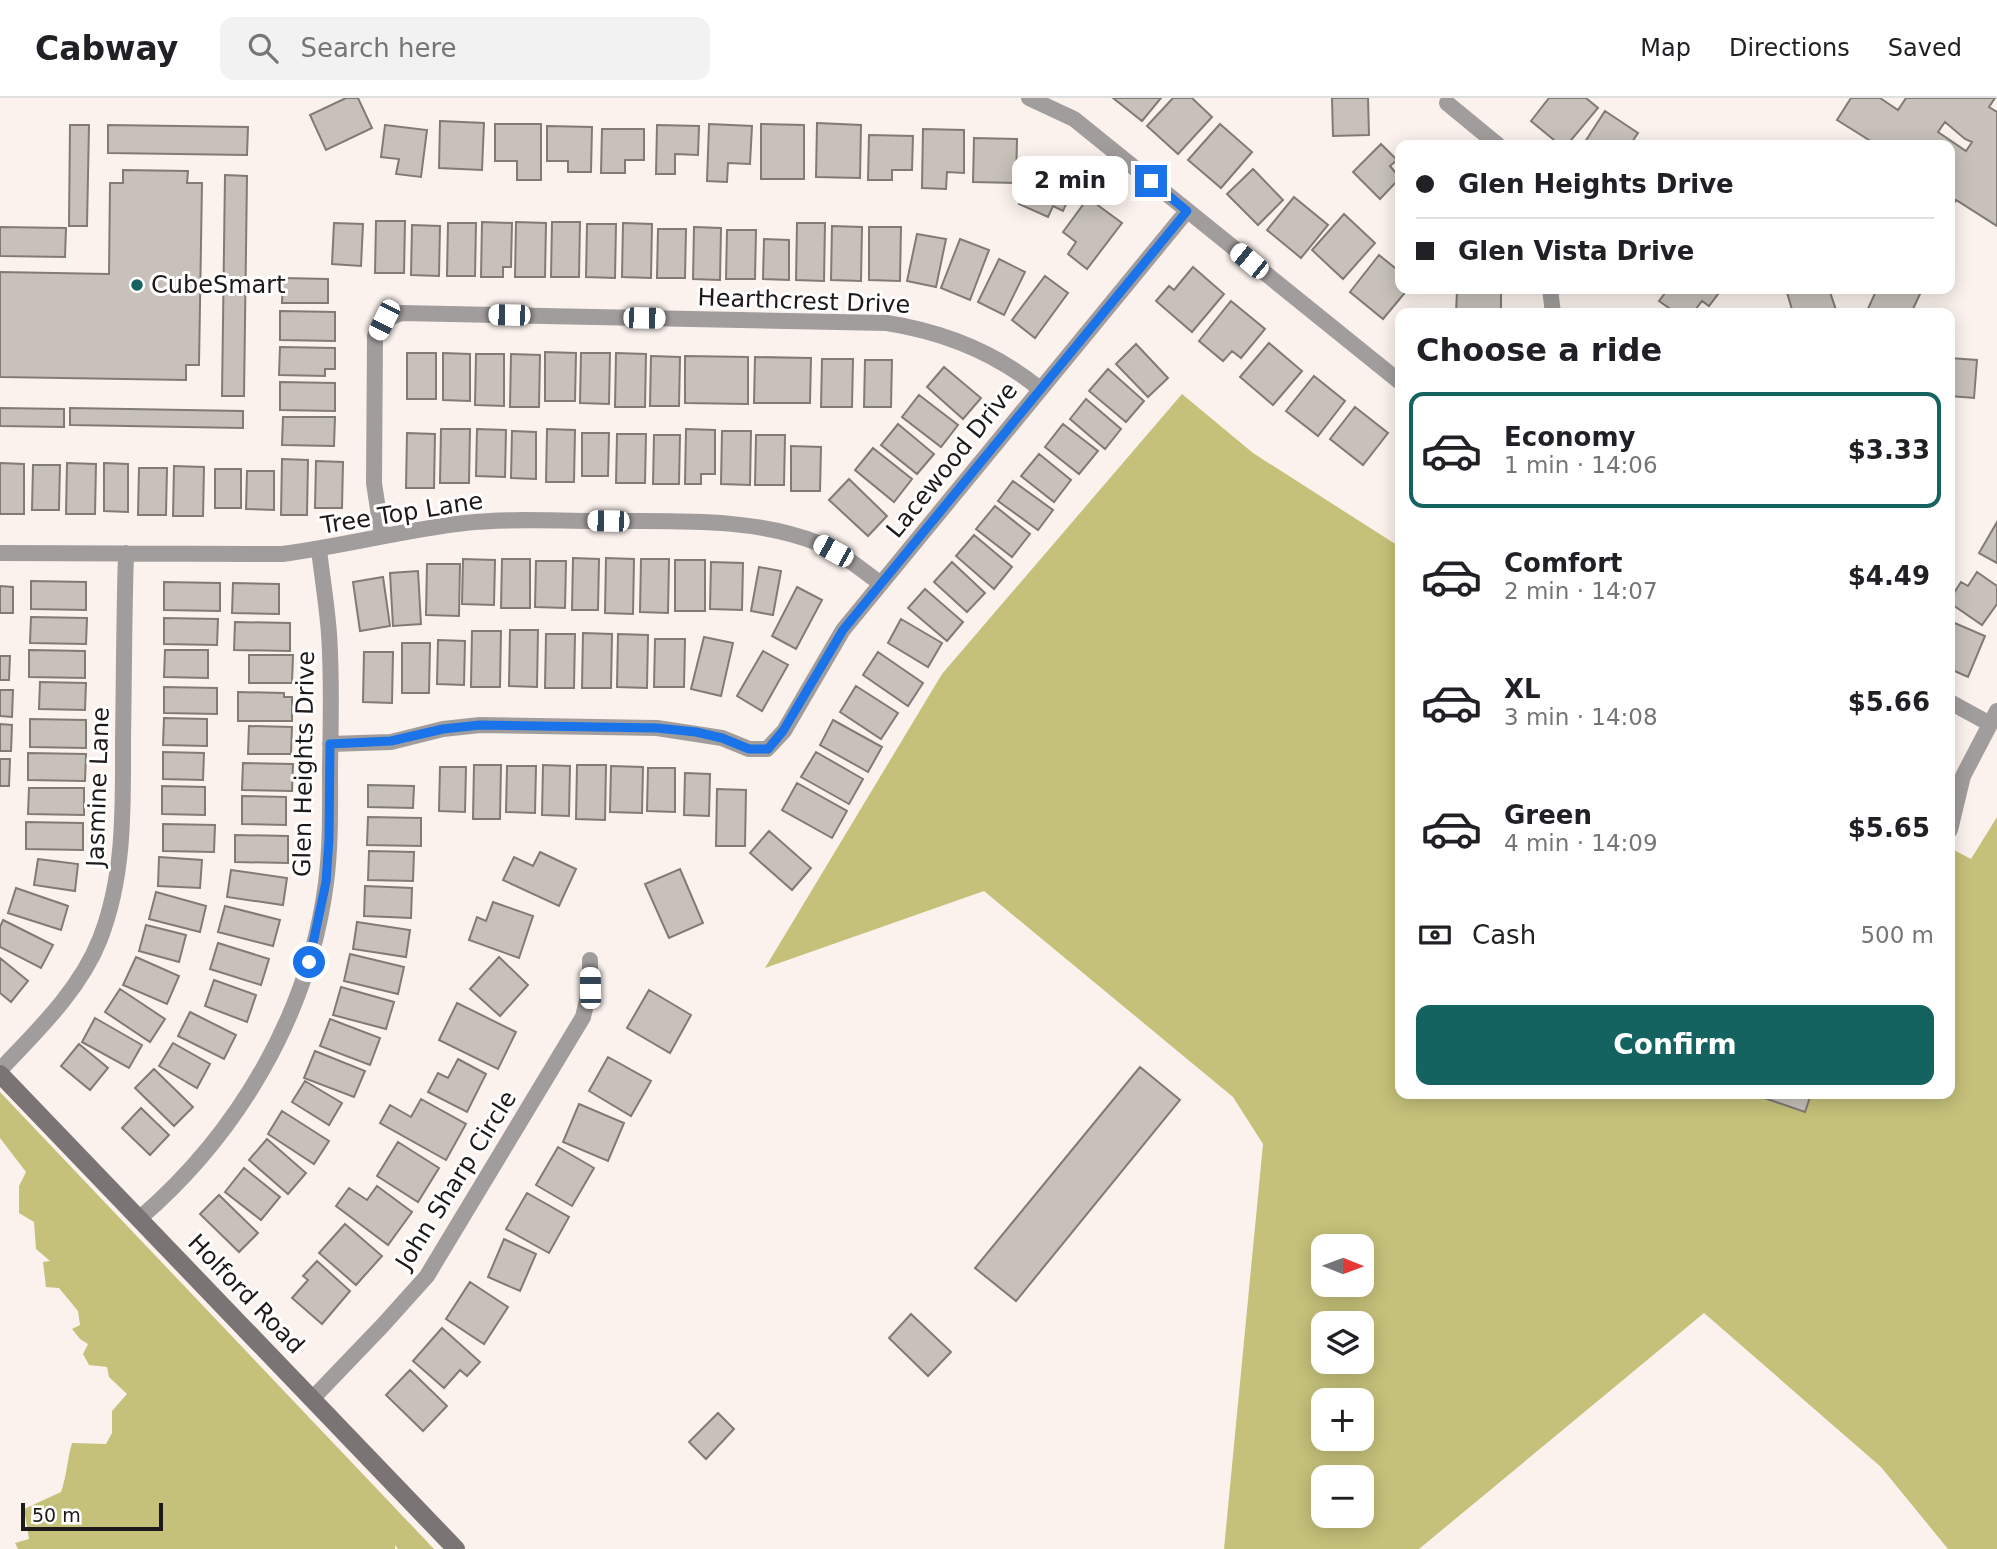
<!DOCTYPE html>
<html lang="en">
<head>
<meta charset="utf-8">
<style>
  :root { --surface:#fff; --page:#f2f2f2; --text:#202124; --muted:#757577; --line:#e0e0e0; --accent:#146360 }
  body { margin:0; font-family:"DejaVu Sans",sans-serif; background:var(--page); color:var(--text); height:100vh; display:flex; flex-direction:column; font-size:26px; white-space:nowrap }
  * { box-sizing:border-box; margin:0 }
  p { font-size:23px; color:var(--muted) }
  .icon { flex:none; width:38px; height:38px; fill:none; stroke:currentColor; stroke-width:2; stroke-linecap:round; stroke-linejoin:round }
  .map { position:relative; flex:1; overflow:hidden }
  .panel { position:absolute; left:1395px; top:210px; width:560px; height:791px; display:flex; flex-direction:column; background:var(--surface); border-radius:14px; box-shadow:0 4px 18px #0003 }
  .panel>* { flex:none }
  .hud { position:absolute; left:1395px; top:42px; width:560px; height:154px; border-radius:14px; box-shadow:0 4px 18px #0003; display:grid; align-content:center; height:154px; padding:0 21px; background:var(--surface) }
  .needle { width:46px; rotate:91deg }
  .buttons { position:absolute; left:1311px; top:1136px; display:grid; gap:14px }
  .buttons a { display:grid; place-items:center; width:63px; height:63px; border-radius:14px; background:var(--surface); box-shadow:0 4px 18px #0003; font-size:35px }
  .scale { position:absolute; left:21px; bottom:18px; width:142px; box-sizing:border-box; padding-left:7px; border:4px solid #1d1918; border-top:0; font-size:19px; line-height:24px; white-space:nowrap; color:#1d1918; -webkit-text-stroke:5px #fff; paint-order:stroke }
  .end { position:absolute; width:32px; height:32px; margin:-16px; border:9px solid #1a73e8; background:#fff; box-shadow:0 0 0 4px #fff }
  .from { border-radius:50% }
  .bubble { position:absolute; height:49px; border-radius:14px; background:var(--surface); box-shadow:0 4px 18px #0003; font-size:23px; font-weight:700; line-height:49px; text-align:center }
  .car { position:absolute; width:21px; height:42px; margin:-21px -10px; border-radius:9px; box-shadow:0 0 5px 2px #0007; background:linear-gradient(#fff 24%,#345 0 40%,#fff 0 76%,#345 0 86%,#fff 0) }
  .hud b { display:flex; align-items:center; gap:24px; height:66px; font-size:26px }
  .hud b+b { border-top:2px solid var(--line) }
  .hud i { width:18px; height:18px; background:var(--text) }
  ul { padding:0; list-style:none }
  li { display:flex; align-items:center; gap:21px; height:116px; margin:0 14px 10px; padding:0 7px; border:4px solid transparent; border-radius:14px }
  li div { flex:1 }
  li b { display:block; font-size:26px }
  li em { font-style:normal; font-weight:700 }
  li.on { border-color:var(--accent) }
  li>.icon { width:63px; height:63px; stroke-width:1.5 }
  h2 { padding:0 21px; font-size:32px; line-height:84px }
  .pay { display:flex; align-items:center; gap:18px; height:77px; padding:0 21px; font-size:26px }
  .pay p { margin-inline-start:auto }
  .primary-button { display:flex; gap:14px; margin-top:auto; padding:14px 21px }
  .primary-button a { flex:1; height:80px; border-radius:14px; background:var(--accent); color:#fff; font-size:28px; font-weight:700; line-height:80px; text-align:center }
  header { display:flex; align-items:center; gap:42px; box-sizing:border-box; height:98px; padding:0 35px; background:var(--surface); border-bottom:2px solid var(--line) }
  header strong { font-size:33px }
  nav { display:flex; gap:38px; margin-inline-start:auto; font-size:24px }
  .search { width:490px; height:63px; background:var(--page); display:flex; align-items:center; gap:18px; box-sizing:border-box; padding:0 24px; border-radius:14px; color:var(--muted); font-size:26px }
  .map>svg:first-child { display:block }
  .forest { fill:#c5c17a; fill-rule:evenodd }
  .building { fill:#c7c1ba; stroke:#807b74; stroke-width:2; fill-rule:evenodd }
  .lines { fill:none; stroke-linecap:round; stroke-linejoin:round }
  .street { stroke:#a29d9d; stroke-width:16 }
  .secondary { stroke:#7b7474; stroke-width:18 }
  .route { stroke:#1a73e8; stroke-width:9 }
  .poi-dot { fill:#146360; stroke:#fff; stroke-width:2.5 }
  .labels { text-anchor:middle; stroke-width:6; stroke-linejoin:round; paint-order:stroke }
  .poi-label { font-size:24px; fill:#1d1918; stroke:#fff; text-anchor:start }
  .street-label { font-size:24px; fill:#1d1918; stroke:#fff }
</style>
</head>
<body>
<header>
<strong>Cabway</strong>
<div class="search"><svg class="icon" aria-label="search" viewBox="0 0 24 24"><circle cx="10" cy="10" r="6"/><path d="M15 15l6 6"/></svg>Search here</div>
<nav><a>Map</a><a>Directions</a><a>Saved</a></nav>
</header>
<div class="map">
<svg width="1997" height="1451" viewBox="0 0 1997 1451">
  <rect width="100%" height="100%" fill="#fbf2ed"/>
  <path class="forest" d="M1182 296 1253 355 1400 449V996H1950V750L1971 761 1997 719V1451H1948L1881 1369 1704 1215 1419 1451H1224L1263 1046 1233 999 984 793 765 870 942 576ZM1323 1148H1362V1186H1323ZM1323 1225H1362V1264H1323ZM1323 1302H1362V1340H1323ZM1323 1379H1362V1418H1323Z
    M0 995V994L434 1451H398L395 1447V1451H18L15 1445 29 1441 24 1411 61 1394C67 1377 67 1362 72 1345L106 1346 112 1335V1313L127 1296 109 1279 107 1269 89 1267 83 1256 88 1246 80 1241 72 1231 80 1227 78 1213 59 1190 46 1189 43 1164 50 1163 36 1151 34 1124 19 1115V1088L26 1074 0 1040Z"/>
  <path class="building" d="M346 0H358L372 30 326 52 310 17Z
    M1113 0H1161L1142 23Z
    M1173 0H1192L1212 19 1178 56 1147 28Z
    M1332 0H1368L1369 37 1333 38Z
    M1549 0H1586L1598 10 1567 47H1560L1531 23Z
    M1851 0H1880L1898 12 1906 0H1995L1989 9 1997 14V128L1956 102 1950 112V47H1877L1837 22ZM1945 24 1965 41 1972 44 1966 53 1938 34Z
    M1605 13 1638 35 1630 47H1583Z
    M440 23 484 25 482 72 439 70Z
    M817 25 861 27 860 80 816 79Z
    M495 26H541V82H517V63H495Z
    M709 26 752 28 750 66 728 65 727 84 707 83Z
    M761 26 804 27V81H761Z
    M1220 26 1252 54 1221 90 1188 62Z
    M70 27H89L87 128H69Z
    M108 27 248 29 247 57 108 55Z
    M385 27 427 32 421 79 396 76 399 61 381 59Z
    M657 27 699 28 698 57 675 56V76H656Z
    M547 28 592 29 591 74H568V63H547Z
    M602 31H644V62H625V75H601Z
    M923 31 964 32V75L947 74 946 91 922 90Z
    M869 37 913 38 912 72H892V82H868Z
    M974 40 1017 41 1016 85 973 84Z
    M1381 46 1397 62 1390 68 1400 80 1380 101 1353 74Z
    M1040 60 1079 77 1063 113 1053 108 1048 119 1019 106Z
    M1253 71 1283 102 1258 127 1227 96Z
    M123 72 188 73 187 85H202L199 267H186V282L0 279V174L109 176 110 85H123Z
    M225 77 247 78 244 298H222Z
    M1294 99 1328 127 1301 160 1267 132Z
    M1088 100 1122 125 1087 171 1068 156 1076 144 1063 134Z
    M1344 116 1375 145 1343 181 1312 152Z
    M376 123H405L404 175H375Z
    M482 124 512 125 511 169H503V179H481Z
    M516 124 546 125 545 179H515Z
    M552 124H580L579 179H551Z
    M334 125 363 126 361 168 332 166Z
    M448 125H476L475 178H447Z
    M623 125 652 126 651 180 622 179Z
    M797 125H825L824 183 796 182Z
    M587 126H616L615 180 586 179Z
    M412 127 440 128 439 178 411 177Z
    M832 128 862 129 861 183 831 182Z
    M0 129 66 130 65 159 0 158Z
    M694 129 721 130 720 182 693 181Z
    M869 129H901L900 183 869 182Z
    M658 131H686L685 180H657Z
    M727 132H756L755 181H726Z
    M917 136 946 141 936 189 907 183Z
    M764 141 789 142V182L763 181Z
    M960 141 989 152 970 202 941 190Z
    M1379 157 1400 174V191H1408L1383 221 1350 194Z
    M999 161 1025 174 1004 217 978 204Z
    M1193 169 1224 196 1192 234 1156 203 1169 188 1174 192Z
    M1045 178 1068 195 1035 240 1012 222Z
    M283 180 328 181V205H282Z
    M1668 191H1719L1721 192 1709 208 1702 203 1693 215H1676L1659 203Z
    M1786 191H1829L1837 215H1793Z
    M1877 191H1913L1921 194 1911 215H1866Z
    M1457 193 1501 194V215H1456Z
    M1231 203 1265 231 1241 260 1232 253 1223 263 1199 243Z
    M280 213 335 214V243L280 242Z
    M1269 245 1302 273 1273 307 1240 279Z
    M1136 246 1168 280 1148 299 1116 266Z
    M280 249 335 250V271H325V278L279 277Z
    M545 254 576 255 575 303H545Z
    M407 255H436V301H407Z
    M443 255 470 256V303L443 302Z
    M581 255H610L609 306 580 305Z
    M616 255 646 256 645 309H615Z
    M476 256H504V308L475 307Z
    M511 256 540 257 539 309H510Z
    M651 258 680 259 679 308H650Z
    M685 258 748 259V306L685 305Z
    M755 259 811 260 810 305H754Z
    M1950 260 1977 262 1974 300 1950 298Z
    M822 261H853L852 309H821Z
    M865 262H892L891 309H864Z
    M944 269 981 300 963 321 927 289Z
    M1108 271 1144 303 1126 324 1089 293Z
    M1314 278 1345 303 1318 338 1286 313Z
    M280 284 335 285V313L280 312Z
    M919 297 958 327 941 349 902 319Z
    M1086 301 1121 331 1105 351 1070 321Z
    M1355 309 1388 335 1363 367 1330 341Z
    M0 310 64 311V329L0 328Z
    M70 310 243 313V330L70 327Z
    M283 319H335L334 348 282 347Z
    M898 326 934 356 917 376 881 347Z
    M1063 326 1098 353 1079 376 1045 349Z
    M441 331H470L469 385H440Z
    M477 331 506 332 505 379 476 378Z
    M547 331 575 332 574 384H546Z
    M686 331 715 332V376H701V386H685Z
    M512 333 536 334V381L511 380Z
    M722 333H751L750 387 721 386Z
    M407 335 435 336 434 390H406Z
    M582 335H609L608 378H582Z
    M617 336H646L645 385H616Z
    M654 337H680L679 386H653Z
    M756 337H785L784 387H755Z
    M791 348 821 349 820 393H791Z
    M873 350 912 381 894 404 855 372Z
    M1039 356 1071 382 1054 404 1021 378Z
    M282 361 308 362 307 417H281Z
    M316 363 343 364 342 410H315Z
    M0 365 24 366V416H0Z
    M67 365 96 366 95 416H66Z
    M104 365 128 366V414L104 413Z
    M33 367H60L59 412H32Z
    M174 368 204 369 203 418H173Z
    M139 370H167L166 417H138Z
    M215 371H241V410H215Z
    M247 373H274V412L246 411Z
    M849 381 887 418 868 438 829 402Z
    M1013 383 1053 412 1038 432 998 403Z
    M995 408 1030 436 1012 459 976 431Z
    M1997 424V465L1979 455Z
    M974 437 1012 469 994 491 956 458Z
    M573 460 599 461 598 512H572Z
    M606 460 634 461 633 516 605 515Z
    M463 461 495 462 494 507 462 506Z
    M502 461H530V510H501Z
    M641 461H669L668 515 640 514Z
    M675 462H705V513H675Z
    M536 463H566L565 510 535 509Z
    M711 464 743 465 742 512 710 511Z
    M952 464 985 495 967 514 934 484Z
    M427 466H460L459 518 426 517Z
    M759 469 781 473 773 517 751 513Z
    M418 473 421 526 393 528 390 475Z
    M1977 474 1997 488V506L1982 527 1950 505V501L1961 484 1968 488Z
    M383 479 390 528 360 533 353 484Z
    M31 483 86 484V512L31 511Z
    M164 484 220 485V513L164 512Z
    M233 485 279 486V516L232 515Z
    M0 488 13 489V515H0Z
    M797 489 822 502 796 551 772 538Z
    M925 491 963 524 947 543 908 510Z
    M31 519 87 520 86 546 30 545Z
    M164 520 218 521 217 547 164 546Z
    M901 521 942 545 928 569 888 545Z
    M1950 523 1985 538 1968 579 1950 571Z
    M235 524 290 525V553L234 552Z
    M510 532H538L537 589 509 588Z
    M472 533H501L500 589H471Z
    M583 535 612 536 611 590H582Z
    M546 536H575L574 590H545Z
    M618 536 648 537 647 590 617 589Z
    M704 539 733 545 721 598 691 591Z
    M655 541H685L684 589H654Z
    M438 542 465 543 464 587 437 586Z
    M402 545H430L429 595H402Z
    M29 552 85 553V580L29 579Z
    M165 552H208V580L164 579Z
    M763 553 788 567 762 613 737 598Z
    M364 554H393L392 605 363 604Z
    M878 554 923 585 908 608 863 577Z
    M249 557H293L292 585H249Z
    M0 558H10L9 582H0Z
    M40 584 86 585 85 612 39 611Z
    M856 588 898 615 881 641 840 614Z
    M164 589 217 590V616L164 615Z
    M0 592H13L12 619 0 618Z
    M238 594 284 595V599H292V623H238Z
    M164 620 207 621V648L163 647Z
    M30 621 86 622V650L30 649Z
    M833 622 882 649 868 674 820 647Z
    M0 626 12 627 11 653H0Z
    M249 628 292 629 291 656H248Z
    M163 654 204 655 203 682 163 681Z
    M816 654 863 681 849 706 801 679Z
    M28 655 86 656 85 683 28 682Z
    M0 661H10L9 688H0Z
    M243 665 293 666 292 693 242 692Z
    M474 667H501L500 721H473Z
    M543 667 570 668 569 718 542 717Z
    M577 667H606L605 722 576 721Z
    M507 668H536L535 715 506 714Z
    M611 668 643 669 642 715 610 714Z
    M440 669H466L465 714 439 713Z
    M648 670H675V714L647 713Z
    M685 675 710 676 709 718 684 717Z
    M797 685 847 713 832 740 782 712Z
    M368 687 414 688 413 710 368 709Z
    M162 688 205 689V717L162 716Z
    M29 690H84V717L28 716Z
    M717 691 746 692 745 748H716Z
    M242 698 286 699V727L242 726Z
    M368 719 421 720V748L367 747Z
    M26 724 83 725V752L26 751Z
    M163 726 215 727 214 754 163 753Z
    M769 733 811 770 792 792 750 755Z
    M235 737 288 738V765L235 764Z
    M369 753 414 754 413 783 368 782Z
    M540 754 576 771 559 808 503 782 514 759 533 768Z
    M159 759 202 762 200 790 158 788Z
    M38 761 78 766 75 793 34 787Z
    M680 771 703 825 669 840 645 786Z
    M231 772 287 780 283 807 227 799Z
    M365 788 412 790 411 820 364 818Z
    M16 790 68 808 61 832 8 815Z
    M156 794 206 808 200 834 149 821Z
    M493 804 533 818 519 860 469 842 477 819 486 823Z
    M225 808 280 822 273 848 218 834Z
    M3 822 53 847 41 870 0 849V829Z
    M357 824 410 832 406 859 353 851Z
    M146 827 186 837 179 864 139 853Z
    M218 845 269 861 261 887 210 871Z
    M350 856 404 869 398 896 344 883Z
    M136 859 179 878 167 906 123 887Z
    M499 859 528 887 500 918 470 891Z
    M0 860 28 883 11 904 0 895Z
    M214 882 256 897 247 924 205 908Z
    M341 889 394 904 386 931 333 917Z
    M120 891 165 921 150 944 105 914Z
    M649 892 691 917 670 955 627 930Z
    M457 905 516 934 498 971 439 942Z
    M190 914 236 937 224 961 178 938Z
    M95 920 142 947 129 970 82 944Z
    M330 921 380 940 370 967 320 948Z
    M173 945 210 966 197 990 159 968Z
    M79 946 108 970 90 992 61 968Z
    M315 953 365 973 354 999 304 980Z
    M608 959 651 983 631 1018 589 993Z
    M458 961 486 976 467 1014 428 994 438 975 448 980Z
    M1140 969 1180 1002 1016 1203 975 1170Z
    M154 971 193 1009 174 1028 135 990Z
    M305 983 342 1005 329 1027 292 1004Z
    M1753 996H1811L1805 1014Z
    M421 1001 466 1026 446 1062 380 1025 390 1007 411 1019Z
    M579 1006 624 1025 608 1063 563 1044Z
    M141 1010 169 1037 150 1057 122 1030Z
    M282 1013 329 1043 314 1066 268 1036Z
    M267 1041 306 1075 288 1096 249 1062Z
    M398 1044 439 1070 418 1104 377 1078Z
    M558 1049 594 1070 572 1108 536 1087Z
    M244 1070 280 1099 261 1122 225 1094Z
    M377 1088 412 1114 388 1147 336 1108 349 1090 367 1102Z
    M527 1095 569 1119 549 1155 506 1131Z
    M219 1097 258 1135 239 1154 200 1116Z
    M345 1126 382 1158 356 1187 319 1155Z
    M504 1141 536 1156 520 1193 488 1179Z
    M317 1163 350 1193 322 1226 292 1200 308 1182 303 1178Z
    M470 1184 508 1209 484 1246 446 1221Z
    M911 1216 951 1254 928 1278 889 1240Z
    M442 1230 480 1264 467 1278 460 1272 444 1290 413 1263Z
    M410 1272 447 1308 423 1333 386 1297Z
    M718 1315 734 1331 706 1361 689 1344Z"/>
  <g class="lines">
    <path class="street" d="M1029 0 1074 21 1400 284
      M1447 5 1498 47
      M1550 191 1553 215
      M382 438 374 385 375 238 384 222 401 215 887 225C944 234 995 254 1040 291
      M0 455 282 456C344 448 403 432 465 425 508 420 554 423 597 423 669 424 750 418 818 445 841 454 860 471 880 485
      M1950 604 1990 626
      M330 646 391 644 443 631 480 627 657 630 722 640 749 651H767L784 633 843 532 1187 113
      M1950 732 1963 678 1997 613
      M0 972C37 933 80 892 100 841 125 777 123 710 123 642 124 580 124 518 126 455
      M140 1120C239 1035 309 915 326 785 331 746 330 707 330 668 331 624 332 579 329 536 327 507 322 479 319 451
      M313 1300 383 1227 427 1178 583 919 590 890V862"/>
    <path class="secondary" d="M0 976 456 1451"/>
  </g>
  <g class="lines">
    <path class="route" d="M309 864 326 784 329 741 330 646 391 643 443 631 480 627 657 630 696 634 722 640 749 651H768L783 633 843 532 1187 113 1151 83"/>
  </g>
  <circle class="poi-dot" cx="137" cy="187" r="7"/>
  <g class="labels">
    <g class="poi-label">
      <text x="151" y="195">CubeSmart</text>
    </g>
    <g class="street-label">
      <text transform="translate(804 203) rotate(2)" y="8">Hearthcrest Drive</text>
      <text transform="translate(952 362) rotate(-51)" y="8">Lacewood Drive</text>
      <text transform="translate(402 415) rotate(-9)" y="8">Tree Top Lane</text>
      <text transform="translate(304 666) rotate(-89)" y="8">Glen Heights Drive</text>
      <text transform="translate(98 689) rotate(-88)" y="8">Jasmine Lane</text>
      <text transform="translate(456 1082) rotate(-58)" y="8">John Sharp Circle</text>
      <text transform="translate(246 1196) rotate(46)" y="8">Holford Road</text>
    </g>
  </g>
</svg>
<div class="buttons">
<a><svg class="needle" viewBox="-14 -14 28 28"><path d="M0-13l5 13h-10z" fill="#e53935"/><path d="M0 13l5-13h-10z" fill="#757577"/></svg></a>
<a><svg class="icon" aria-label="layers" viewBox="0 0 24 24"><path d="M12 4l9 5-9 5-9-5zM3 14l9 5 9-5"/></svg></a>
<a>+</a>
<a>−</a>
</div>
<div class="scale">50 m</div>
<i class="end from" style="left:309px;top:864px"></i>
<i class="end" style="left:1151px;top:83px"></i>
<div class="bubble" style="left:1012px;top:58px;width:116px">2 min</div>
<i class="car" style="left:1249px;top:163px;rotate:309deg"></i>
<i class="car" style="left:509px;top:217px;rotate:271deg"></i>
<i class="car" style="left:644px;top:220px;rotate:91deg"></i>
<i class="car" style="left:384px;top:222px;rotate:207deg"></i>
<i class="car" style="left:608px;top:423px;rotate:271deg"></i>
<i class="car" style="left:833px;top:453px;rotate:299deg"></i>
<i class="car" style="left:590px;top:890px;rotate:359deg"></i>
<div class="hud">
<b><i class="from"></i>Glen Heights Drive</b>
<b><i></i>Glen Vista Drive</b>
</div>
<section class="panel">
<h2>Choose a ride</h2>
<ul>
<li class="on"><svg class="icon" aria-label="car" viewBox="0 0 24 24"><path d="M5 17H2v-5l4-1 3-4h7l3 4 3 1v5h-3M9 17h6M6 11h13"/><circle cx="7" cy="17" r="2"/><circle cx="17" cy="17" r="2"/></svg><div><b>Economy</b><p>1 min · 14:06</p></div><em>$3.33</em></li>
<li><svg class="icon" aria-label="car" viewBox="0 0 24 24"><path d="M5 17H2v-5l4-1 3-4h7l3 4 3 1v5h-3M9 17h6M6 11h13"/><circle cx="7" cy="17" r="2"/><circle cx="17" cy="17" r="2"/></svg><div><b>Comfort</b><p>2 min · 14:07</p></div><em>$4.49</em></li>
<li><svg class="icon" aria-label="car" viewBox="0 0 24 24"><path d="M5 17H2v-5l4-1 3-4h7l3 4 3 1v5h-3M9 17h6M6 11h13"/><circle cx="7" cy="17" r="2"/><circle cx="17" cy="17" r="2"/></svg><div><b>XL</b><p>3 min · 14:08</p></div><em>$5.66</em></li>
<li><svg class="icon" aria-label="car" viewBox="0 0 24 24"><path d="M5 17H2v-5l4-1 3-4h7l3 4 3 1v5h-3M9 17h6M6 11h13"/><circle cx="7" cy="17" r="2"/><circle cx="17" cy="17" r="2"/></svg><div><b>Green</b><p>4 min · 14:09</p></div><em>$5.65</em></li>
</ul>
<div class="pay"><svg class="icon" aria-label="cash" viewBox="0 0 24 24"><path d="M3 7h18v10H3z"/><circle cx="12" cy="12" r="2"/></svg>Cash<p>500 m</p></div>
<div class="primary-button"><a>Confirm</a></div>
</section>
</div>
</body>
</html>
